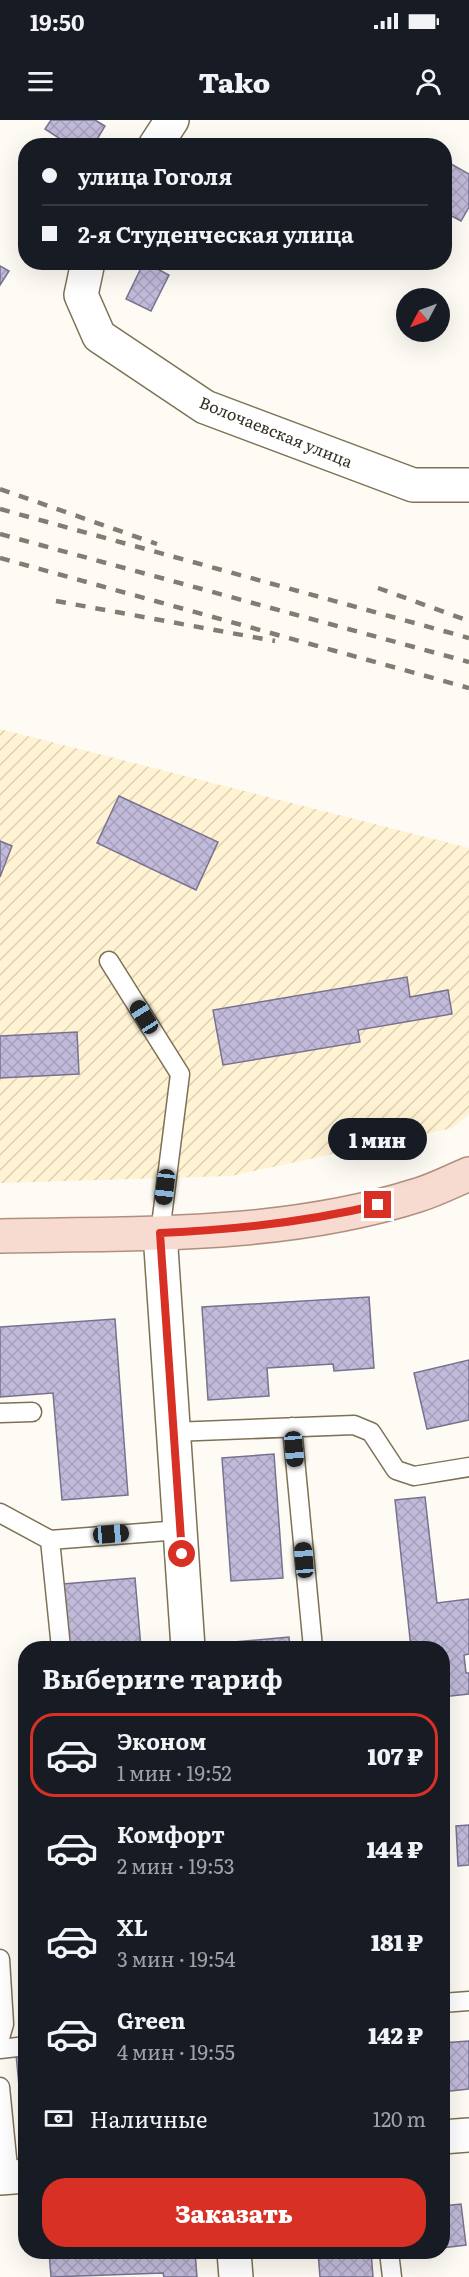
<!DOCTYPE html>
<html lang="ru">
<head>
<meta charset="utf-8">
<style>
  :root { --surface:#171b24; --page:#20242c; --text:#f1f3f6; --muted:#9ea1a6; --line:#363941; --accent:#d93025 }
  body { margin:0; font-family:Literata,serif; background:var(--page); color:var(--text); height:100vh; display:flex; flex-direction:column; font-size:22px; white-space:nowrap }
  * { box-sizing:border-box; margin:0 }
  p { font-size:20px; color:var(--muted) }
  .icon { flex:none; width:33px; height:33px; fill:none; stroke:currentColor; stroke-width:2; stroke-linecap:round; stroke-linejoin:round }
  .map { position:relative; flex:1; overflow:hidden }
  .drawer { position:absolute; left:18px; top:1521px; width:432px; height:618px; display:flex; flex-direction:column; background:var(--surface); border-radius:24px; box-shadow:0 6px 24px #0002 }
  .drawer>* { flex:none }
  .top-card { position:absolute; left:18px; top:18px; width:434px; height:132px; border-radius:24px; box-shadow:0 6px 24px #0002; display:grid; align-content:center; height:132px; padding:0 24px; background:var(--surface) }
  .needle { width:39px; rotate:229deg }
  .tools { position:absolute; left:396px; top:168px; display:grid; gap:12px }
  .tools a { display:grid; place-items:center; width:54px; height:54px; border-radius:50%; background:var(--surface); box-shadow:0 6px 24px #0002; font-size:30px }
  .end { position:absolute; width:27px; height:27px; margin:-14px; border:8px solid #d93025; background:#fff; box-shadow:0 0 0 3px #fff }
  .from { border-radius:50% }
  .bubble { position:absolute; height:42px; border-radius:21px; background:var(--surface); box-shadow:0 6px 24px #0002; font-size:20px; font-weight:800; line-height:42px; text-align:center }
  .car { position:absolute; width:18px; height:36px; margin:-18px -9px; border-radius:8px; box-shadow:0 0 4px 2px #0007; background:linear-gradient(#222 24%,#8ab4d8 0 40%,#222 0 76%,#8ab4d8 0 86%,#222 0) }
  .top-card b { display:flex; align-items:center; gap:21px; height:57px; font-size:22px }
  .top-card b+b { border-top:2px solid var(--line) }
  .top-card i { width:15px; height:15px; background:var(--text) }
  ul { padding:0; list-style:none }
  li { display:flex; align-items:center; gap:18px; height:84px; margin:0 12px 9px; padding:0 12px; border:3px solid transparent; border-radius:24px }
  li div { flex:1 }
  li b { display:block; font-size:22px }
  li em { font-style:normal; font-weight:800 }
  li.active { border-color:var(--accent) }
  li>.icon { width:54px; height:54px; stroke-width:1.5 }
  h2 { padding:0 24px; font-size:27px; line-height:72px }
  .pay { display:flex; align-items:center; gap:15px; height:66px; padding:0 24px; font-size:22px }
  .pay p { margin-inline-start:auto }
  .cta { display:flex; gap:12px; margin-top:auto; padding:12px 24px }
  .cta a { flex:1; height:69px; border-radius:24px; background:var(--accent); color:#fff; font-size:24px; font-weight:800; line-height:69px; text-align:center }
  .status { display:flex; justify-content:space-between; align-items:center; height:42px; padding:0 30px; background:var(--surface); direction:ltr }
  .status svg { height:16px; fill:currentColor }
  header { display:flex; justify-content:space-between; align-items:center; height:78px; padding:0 24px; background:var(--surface); font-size:27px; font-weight:800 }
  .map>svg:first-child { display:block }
  .industrial { fill:url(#industrial-furrows) }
  .building { fill:url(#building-cross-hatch); stroke:#78728f; stroke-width:1.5 }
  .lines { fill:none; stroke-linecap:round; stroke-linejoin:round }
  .service-casing { stroke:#7d7255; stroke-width:21 }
  .minor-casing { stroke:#7d7255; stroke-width:36 }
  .primary-casing { stroke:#b08f7e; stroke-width:36 }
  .service { stroke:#fff; stroke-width:18 }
  .minor { stroke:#fff; stroke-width:33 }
  .primary { stroke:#f8dbd0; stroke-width:33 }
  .rail { stroke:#817d72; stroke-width:4.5; stroke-dasharray:10 10; stroke-linecap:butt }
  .route { stroke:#d93025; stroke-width:8 }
  .labels { text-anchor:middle; stroke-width:4.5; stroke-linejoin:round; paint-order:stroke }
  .street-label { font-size:16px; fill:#332e21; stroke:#fff }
</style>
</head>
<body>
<div class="status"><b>19:50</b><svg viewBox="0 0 49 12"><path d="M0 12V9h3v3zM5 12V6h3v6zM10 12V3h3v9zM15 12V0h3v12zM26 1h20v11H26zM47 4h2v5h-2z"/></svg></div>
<header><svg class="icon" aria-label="menu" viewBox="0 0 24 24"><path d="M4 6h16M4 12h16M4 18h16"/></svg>Tako<svg class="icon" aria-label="person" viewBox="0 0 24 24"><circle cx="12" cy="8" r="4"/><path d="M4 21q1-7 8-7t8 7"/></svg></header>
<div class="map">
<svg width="469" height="2157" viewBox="0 0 469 2157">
  <defs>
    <pattern id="industrial-furrows" width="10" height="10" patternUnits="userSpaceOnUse" patternTransform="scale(1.5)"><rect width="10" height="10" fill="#fff3d3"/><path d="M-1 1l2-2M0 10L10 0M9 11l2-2" fill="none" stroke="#dbd1b5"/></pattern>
    <pattern id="building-cross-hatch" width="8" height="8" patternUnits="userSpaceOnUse" patternTransform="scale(1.5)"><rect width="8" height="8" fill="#c1bada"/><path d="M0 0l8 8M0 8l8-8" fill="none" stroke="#a6a0bb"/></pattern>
  </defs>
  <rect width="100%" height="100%" fill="#fdfbf4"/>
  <path class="industrial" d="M0 609 469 728V994L453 1008 231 1056 0 1063Z"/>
  <path class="building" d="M51 0H95L105 6 93 26H71L45 9Z
    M444 40 469 54V87L461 101 444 92Z
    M144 142 169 155 151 191 126 179Z
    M0 146 9 151 0 165Z
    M119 676 218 722 196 770 97 723Z
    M0 721 12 726 0 757Z
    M407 857 410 877 448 870 452 894 358 910 360 922 223 945 213 890Z
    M77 912 79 954 0 958V916Z
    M369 1177 374 1248 334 1251 333 1244 267 1248 269 1276 208 1280 202 1187Z
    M115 1199 128 1375 62 1380 53 1273 0 1277V1207Z
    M469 1240V1300L427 1309 414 1253Z
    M274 1334 283 1458 231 1461 222 1338Z
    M425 1377 437 1483 469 1479V1534L464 1535 466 1553H469V1574L442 1577V1528H411L395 1380Z
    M135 1458 141 1528H69L63 1464Z
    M289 1517 290 1528H236L235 1522Z
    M469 1705V1745L458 1746 456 1706Z
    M469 1921V1969L442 1972V1923Z
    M26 1933V2008H23L16 1934Z
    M461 2084 466 2125 442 2128V2086Z
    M49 2132H195L197 2157H164L163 2153 51 2157Z
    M318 2132H371L373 2157H320Z"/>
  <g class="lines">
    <g class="service-casing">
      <path id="service" d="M109 841 180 954 160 1113
        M0 1293 32 1292
        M292 1307 313 1528
        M173 1312 354 1305 371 1312 396 1350 414 1356 469 1347
        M0 1393 50 1420 180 1410
        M50 1420 61 1528
        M0 1839 4 1904 0 1918
        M442 1883 469 1881
        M0 1929 26 1926
        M0 1967 9 2058
        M389 2132 392 2157"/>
    </g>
    <g class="minor-casing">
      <path id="minor" d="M155 26 172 0
        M88 142 81 175 99 216 205 287 413 365H469
        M160 1113 188 1528
        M442 2017 469 2015
        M0 2058 26 2056
        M234 2132 236 2157"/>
    </g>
    <g class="primary-casing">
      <path id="primary" d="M0 1116C139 1113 284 1118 418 1075 435 1070 452 1061 469 1054"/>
    </g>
    <use href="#service" class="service"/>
    <use href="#minor" class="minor"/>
    <use href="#primary" class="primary"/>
    <path class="rail" d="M0 369 157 424
      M0 389 469 518
      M0 414 469 542
      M0 438 469 568
      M378 468 469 501
      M56 481 275 521"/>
  </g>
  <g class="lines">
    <path class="route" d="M182 1434 160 1113C233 1110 306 1102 378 1085"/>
  </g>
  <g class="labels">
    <g class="street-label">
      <text transform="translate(276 312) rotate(22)" y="6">Волочаевская улица</text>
    </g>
  </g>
</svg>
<div class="tools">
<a><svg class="needle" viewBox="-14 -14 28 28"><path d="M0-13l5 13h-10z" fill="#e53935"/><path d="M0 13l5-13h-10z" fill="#9ea1a6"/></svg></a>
</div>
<i class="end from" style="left:182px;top:1434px"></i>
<i class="end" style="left:378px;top:1085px"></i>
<div class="bubble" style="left:328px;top:998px;width:99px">1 мин</div>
<i class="car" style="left:144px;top:897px;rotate:328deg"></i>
<i class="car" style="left:165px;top:1067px;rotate:187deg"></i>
<i class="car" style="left:294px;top:1329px;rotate:175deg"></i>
<i class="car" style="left:111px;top:1414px;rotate:85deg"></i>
<i class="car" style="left:304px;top:1440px;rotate:355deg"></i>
<div class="top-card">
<b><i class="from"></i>улица Гоголя</b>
<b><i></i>2-я Студенческая улица</b>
</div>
<section class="drawer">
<h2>Выберите тариф</h2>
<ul>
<li class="active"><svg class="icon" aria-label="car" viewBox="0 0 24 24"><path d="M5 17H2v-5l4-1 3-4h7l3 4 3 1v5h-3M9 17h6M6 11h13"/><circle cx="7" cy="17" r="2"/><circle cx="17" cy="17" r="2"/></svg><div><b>Эконом</b><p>1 мин · 19:52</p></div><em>107 ₽</em></li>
<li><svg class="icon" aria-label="car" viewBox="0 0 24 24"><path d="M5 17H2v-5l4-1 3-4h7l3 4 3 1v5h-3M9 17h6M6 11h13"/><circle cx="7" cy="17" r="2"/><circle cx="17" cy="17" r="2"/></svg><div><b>Комфорт</b><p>2 мин · 19:53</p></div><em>144 ₽</em></li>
<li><svg class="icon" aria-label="car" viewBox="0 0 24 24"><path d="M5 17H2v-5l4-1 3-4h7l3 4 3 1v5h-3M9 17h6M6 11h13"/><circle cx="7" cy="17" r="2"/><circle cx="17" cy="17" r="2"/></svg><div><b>XL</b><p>3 мин · 19:54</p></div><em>181 ₽</em></li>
<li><svg class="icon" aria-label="car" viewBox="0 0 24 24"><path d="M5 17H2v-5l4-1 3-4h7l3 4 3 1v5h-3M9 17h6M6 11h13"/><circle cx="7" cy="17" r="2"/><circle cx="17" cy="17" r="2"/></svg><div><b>Green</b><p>4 мин · 19:55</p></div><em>142 ₽</em></li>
</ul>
<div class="pay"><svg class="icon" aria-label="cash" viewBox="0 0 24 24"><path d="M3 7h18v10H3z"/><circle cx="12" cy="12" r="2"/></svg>Наличные<p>120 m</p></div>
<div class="cta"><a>Заказать</a></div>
</section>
</div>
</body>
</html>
